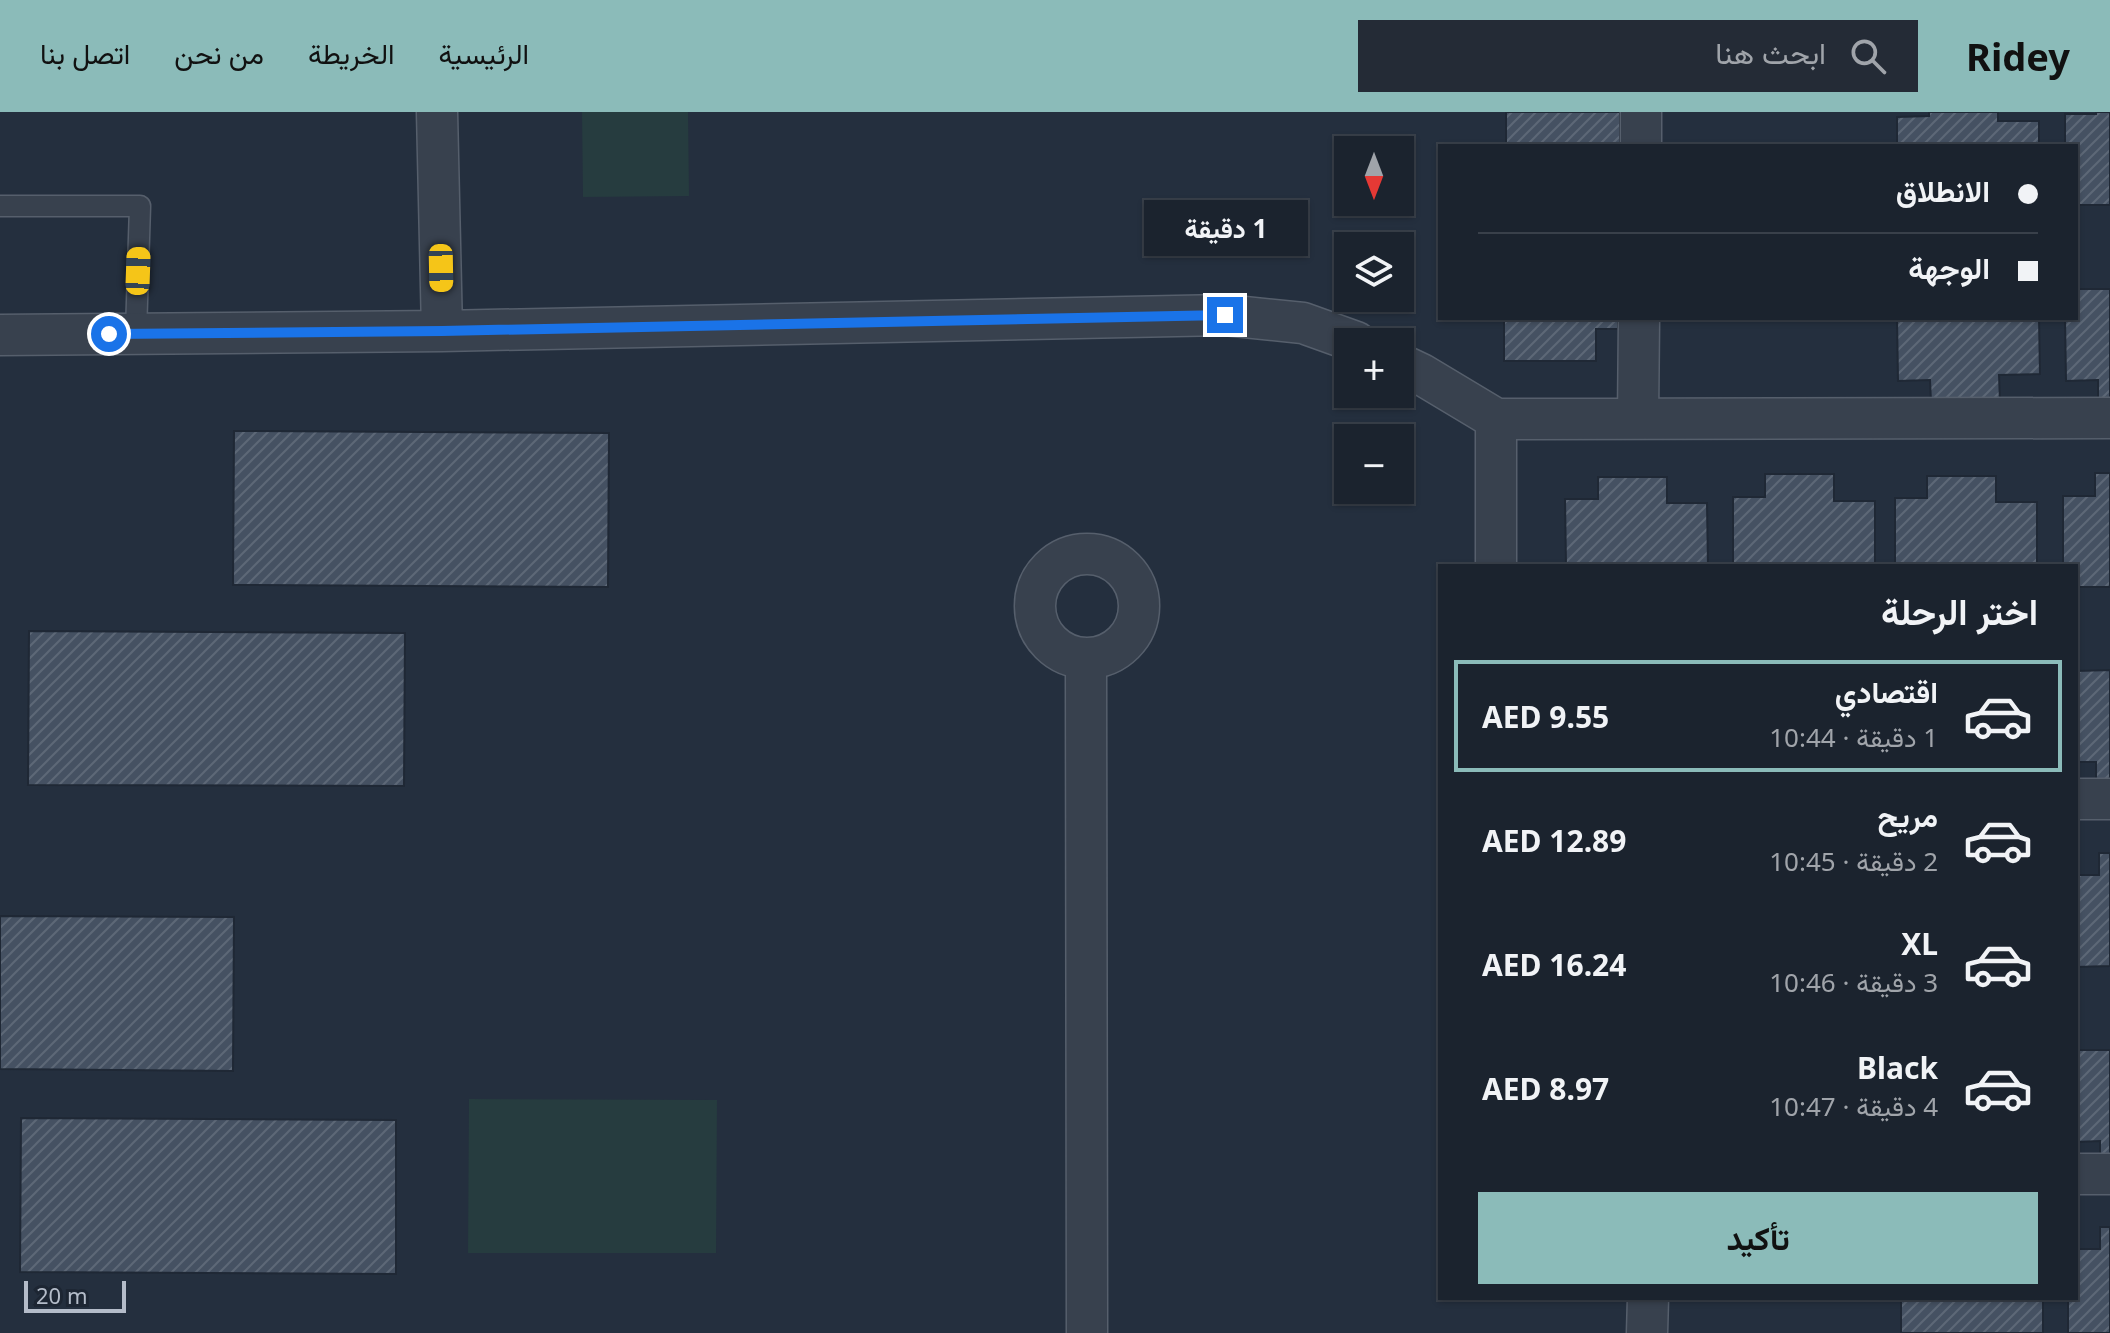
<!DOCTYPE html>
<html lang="ar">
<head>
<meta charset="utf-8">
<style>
  :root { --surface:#1b232e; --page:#242b36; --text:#f1f3f6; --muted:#a0a4aa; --line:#39404a; --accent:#8bbbb9 }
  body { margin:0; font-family:"Noto Sans",Vazirmatn,sans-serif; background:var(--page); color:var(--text); direction:rtl; height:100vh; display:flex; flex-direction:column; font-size:30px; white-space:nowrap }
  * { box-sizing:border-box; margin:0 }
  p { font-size:26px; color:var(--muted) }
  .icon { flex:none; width:44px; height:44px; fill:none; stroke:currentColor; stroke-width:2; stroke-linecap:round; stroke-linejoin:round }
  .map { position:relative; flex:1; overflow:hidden; direction:ltr }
  .sheet { position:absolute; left:1438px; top:452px; width:640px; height:736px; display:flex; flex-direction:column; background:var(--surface); border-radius:0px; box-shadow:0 2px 6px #0004,0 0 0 2px var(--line); direction:rtl }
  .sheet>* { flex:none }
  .guide { position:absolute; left:1438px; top:32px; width:640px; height:176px; border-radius:0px; box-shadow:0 2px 6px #0004,0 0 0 2px var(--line); direction:rtl; display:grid; align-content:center; height:176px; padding:0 40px; background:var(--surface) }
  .needle { width:52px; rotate:180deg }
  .buttons { position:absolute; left:1334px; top:24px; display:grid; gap:16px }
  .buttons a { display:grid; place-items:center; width:80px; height:80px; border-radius:0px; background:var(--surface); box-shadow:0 2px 6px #0004,0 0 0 2px var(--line); font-size:40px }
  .scale { position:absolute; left:24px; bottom:20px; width:102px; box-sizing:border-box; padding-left:8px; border:4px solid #b4bcc9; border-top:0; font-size:22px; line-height:28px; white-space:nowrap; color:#b4bcc9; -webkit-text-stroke:6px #1d2633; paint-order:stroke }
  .end { position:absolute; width:36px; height:36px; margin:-18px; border:10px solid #1a73e8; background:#fff; box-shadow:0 0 0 4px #fff }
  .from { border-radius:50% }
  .bubble { position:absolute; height:56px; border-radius:0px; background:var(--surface); box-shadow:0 2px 6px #0004,0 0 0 2px var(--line); font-size:26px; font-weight:700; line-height:56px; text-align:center; direction:rtl }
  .car { position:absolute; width:24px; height:48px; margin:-24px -12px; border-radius:10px; box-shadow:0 0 6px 2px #0007; background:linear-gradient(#f5c518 24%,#345 0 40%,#f5c518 0 76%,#345 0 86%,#f5c518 0) }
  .guide b { display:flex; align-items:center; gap:28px; height:76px; font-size:30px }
  .guide b+b { border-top:2px solid var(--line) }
  .guide i { width:20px; height:20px; background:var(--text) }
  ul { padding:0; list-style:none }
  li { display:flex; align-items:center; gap:24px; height:112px; margin:0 16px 12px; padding:0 24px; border:4px solid transparent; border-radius:0px }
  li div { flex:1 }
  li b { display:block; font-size:30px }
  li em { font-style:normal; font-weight:700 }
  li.current { border-color:var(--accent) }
  li>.icon { width:72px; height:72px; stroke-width:1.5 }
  h2 { padding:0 40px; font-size:36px; line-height:96px }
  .action { display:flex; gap:16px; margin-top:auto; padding:16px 40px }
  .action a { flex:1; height:92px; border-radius:0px; background:var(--accent); color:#111; font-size:32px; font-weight:700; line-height:92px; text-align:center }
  header { display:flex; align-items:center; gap:48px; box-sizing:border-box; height:112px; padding:0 40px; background:var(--accent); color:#111 }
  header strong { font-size:38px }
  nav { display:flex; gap:44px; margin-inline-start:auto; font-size:28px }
  .search { width:560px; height:72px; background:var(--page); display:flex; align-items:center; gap:20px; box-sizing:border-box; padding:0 28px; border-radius:0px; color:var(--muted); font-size:30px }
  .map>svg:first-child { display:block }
  .pitch { fill:#263c3f }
  .building { fill:url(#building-hatch); stroke:#1f2835; stroke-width:2 }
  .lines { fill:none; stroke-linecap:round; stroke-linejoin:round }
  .service-casing { stroke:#565f6c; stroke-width:23 }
  .minor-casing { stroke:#565f6c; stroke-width:43 }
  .service { stroke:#38414e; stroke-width:20 }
  .minor { stroke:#38414e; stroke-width:40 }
  .route { stroke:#1a73e8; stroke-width:10 }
</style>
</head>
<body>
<header>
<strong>Ridey</strong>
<div class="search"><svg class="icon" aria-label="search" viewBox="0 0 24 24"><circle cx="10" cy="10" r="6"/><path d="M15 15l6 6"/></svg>ابحث هنا</div>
<nav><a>الرئيسية</a><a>الخريطة</a><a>من نحن</a><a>اتصل بنا</a></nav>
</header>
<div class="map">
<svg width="2110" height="1221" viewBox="0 0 2110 1221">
  <defs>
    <pattern id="building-hatch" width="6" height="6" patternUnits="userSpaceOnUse" patternTransform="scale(2)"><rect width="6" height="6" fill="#455162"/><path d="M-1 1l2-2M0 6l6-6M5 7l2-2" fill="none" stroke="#5d6877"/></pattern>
  </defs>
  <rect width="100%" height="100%" fill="#242f3e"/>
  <path class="pitch" d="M582 0H688L689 84 583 85Z
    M469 987 717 988 716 1141H468Z"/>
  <path class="building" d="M1506 0H1620V34H1506Z
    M1929 0H1998V9H2039V34H1897V5L1929 4Z
    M2096 0H2110V93H2076V34H2065V2H2096Z
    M2076 177H2110V290H2098V268L2066 269 2065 206H2076Z
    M1504 206H1618V217H1596V249H1504Z
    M1897 206H2039L2040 262 1999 263 2000 289 1931 290 1930 268 1898 269Z
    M234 319 609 321 608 475 233 473Z
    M2095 361H2110V475H2076V454H2063V384H2095Z
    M1765 362H1834V389H1875V454H1733V385H1765Z
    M1927 364H1996V390H2037V454H1895V386H1927Z
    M1598 365H1667V391H1707L1708 454H1566L1565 387H1598Z
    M29 519 405 521 404 674 28 673Z
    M2110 558V671H2096V650H2076V559Z
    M2099 741H2110V854L2076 855V763H2099Z
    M0 804 234 805 233 959 0 957Z
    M2076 938H2110V1051H2100V1029L2076 1030Z
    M21 1006 396 1008V1162L20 1160Z
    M2100 1115H2110V1221H2068V1186H2076V1137H2100Z
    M1901 1186H2043V1221H1901Z"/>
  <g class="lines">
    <g class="service-casing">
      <path id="service" d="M0 94H140L136 221"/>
    </g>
    <g class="minor-casing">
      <path id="minor" d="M437 0 442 219
        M1641 34V0
        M0 223 442 219 1225 203 1303 211 1356 230
        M1400 252 1421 262 1496 307V454
        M1496 307 2110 306
        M1638 307 1639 206
        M1035 494a52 52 0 1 1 104 0a52 52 0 1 1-104 0Z
        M1086 547 1087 1221
        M2076 687H2110
        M2076 1062H2110
        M1647 1221 1648 1186"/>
    </g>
    <use href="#service" class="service"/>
    <use href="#minor" class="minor"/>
  </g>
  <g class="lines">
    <path class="route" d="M109 222 442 219 1225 203"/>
  </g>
</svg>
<div class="buttons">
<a><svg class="needle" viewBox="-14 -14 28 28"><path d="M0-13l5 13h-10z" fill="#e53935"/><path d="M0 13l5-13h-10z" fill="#a0a4aa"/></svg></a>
<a><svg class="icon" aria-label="layers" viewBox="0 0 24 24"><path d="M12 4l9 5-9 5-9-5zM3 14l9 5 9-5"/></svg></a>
<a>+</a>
<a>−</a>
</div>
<div class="scale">20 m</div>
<i class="end from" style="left:109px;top:222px"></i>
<i class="end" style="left:1225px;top:203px"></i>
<div class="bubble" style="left:1144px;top:88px;width:164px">1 دقيقة</div>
<i class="car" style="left:441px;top:156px;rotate:179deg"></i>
<i class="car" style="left:138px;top:159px;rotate:2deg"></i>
<div class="guide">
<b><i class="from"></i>الانطلاق</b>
<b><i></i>الوجهة</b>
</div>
<section class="sheet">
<h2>اختر الرحلة</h2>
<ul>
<li class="current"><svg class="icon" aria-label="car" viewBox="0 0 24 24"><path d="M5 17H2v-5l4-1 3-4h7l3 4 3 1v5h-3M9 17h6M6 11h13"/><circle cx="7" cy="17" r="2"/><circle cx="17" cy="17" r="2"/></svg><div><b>اقتصادي</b><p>1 دقيقة · 10:44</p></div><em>AED 9.55</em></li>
<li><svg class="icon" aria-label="car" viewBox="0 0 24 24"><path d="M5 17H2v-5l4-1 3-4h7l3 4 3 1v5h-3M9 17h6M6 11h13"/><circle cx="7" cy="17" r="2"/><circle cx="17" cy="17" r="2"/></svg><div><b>مريح</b><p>2 دقيقة · 10:45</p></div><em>AED 12.89</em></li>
<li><svg class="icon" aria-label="car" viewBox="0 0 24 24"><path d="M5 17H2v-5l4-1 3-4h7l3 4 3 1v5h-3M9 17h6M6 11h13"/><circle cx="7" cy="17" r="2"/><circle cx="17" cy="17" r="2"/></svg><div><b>XL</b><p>3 دقيقة · 10:46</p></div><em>AED 16.24</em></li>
<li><svg class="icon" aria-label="car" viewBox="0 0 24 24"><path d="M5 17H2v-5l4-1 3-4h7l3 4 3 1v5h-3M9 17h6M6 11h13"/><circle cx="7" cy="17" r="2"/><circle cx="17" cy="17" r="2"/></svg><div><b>Black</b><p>4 دقيقة · 10:47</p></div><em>AED 8.97</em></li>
</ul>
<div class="action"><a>تأكيد</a></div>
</section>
</div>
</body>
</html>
